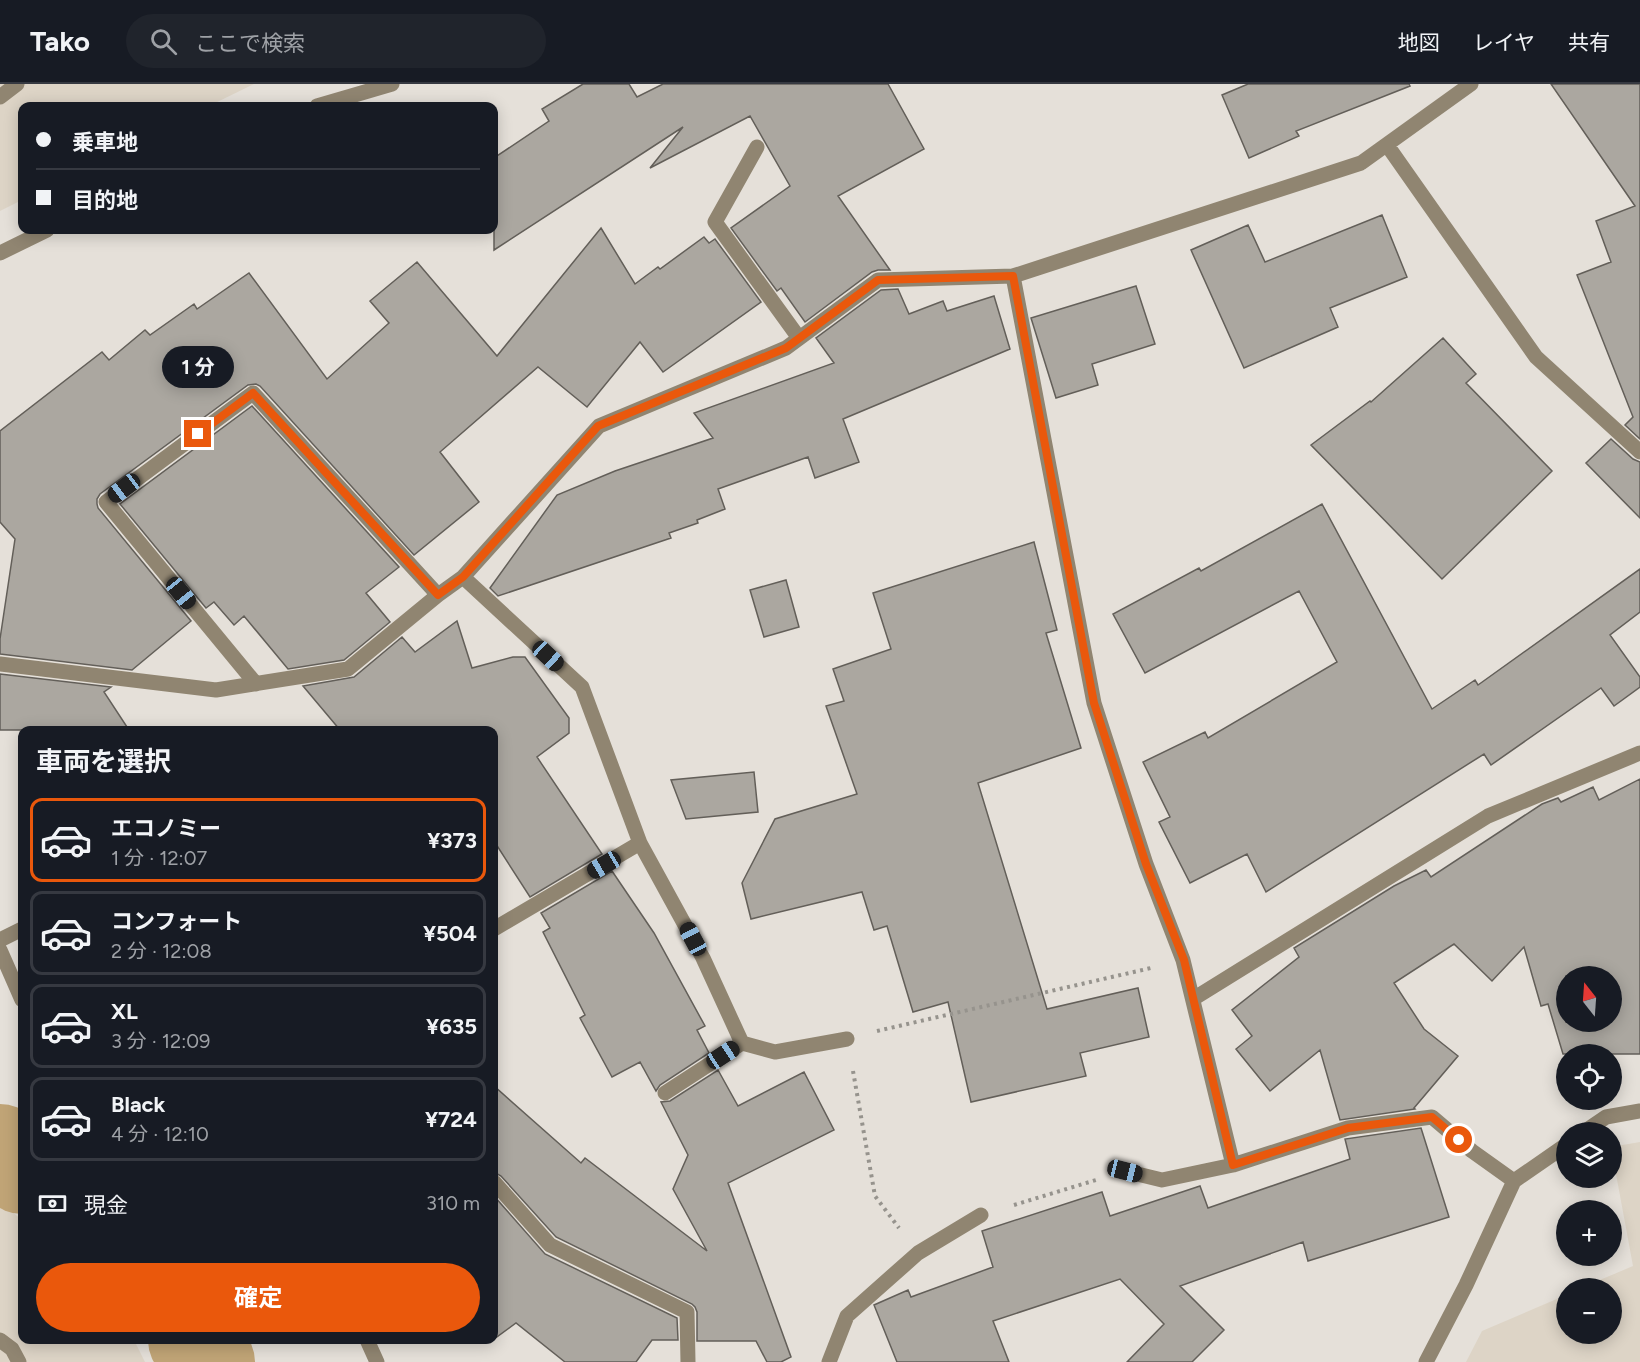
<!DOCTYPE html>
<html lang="ja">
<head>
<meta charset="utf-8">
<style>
  :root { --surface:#171b24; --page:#20242c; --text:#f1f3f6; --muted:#9ea1a6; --line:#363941; --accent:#ea580c }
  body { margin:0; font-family:Figtree,"Noto Sans JP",sans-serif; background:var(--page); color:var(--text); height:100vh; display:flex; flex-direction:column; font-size:22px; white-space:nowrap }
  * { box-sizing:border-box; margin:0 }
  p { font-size:20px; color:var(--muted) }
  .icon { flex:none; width:33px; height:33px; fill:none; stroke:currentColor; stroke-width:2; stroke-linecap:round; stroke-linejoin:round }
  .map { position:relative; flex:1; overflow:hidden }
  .sheet { position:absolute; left:18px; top:642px; width:480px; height:618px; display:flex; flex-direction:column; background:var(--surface); border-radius:12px; box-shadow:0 3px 15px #0003 }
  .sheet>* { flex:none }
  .hud { position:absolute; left:18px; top:18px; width:480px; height:132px; border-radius:12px; box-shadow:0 3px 15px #0003; display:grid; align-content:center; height:132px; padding:0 18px; background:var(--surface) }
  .needle { width:39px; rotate:343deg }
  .fabs { position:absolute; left:1556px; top:882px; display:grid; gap:12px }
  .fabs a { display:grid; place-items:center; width:66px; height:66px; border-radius:50%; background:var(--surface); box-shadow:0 3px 15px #0003; font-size:30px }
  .end { position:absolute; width:27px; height:27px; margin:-14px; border:8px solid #ea580c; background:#fff; box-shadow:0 0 0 3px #fff }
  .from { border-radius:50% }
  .bubble { position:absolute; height:42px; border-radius:21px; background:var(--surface); box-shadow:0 3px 15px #0003; font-size:20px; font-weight:700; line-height:42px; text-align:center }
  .car { position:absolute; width:18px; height:36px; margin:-18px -9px; border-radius:8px; box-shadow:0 0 4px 2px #0007; background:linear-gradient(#222 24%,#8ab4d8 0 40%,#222 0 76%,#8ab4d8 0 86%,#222 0) }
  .hud b { display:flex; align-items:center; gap:21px; height:57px; font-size:22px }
  .hud b+b { border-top:2px solid var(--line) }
  .hud i { width:15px; height:15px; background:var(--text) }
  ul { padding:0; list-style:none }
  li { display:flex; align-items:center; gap:18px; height:84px; margin:0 12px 9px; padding:0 6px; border:3px solid var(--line); border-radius:12px }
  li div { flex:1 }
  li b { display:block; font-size:22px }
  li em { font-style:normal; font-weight:700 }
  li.selected { border-color:var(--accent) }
  li>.icon { width:54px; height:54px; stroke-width:1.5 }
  h2 { padding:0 18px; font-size:27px; line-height:72px }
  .pay { display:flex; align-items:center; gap:15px; height:66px; padding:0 18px; font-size:22px }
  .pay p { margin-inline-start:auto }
  .primary-button { display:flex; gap:12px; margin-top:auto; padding:12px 18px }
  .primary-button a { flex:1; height:69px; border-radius:36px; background:var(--accent); color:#fff; font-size:24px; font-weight:700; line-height:69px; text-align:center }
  header { display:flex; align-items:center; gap:36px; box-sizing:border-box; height:84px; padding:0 30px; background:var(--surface); border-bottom:2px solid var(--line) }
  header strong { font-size:28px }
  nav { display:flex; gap:33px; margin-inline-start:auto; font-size:21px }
  .search { width:420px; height:54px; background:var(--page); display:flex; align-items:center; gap:15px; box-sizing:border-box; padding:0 21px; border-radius:33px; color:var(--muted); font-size:22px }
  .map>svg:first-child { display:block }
  .built { fill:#ddd4c6 }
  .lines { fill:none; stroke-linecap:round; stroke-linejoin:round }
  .river { stroke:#c0a476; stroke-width:88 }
  .building { fill:#aba7a0; stroke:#635f59; stroke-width:1.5; fill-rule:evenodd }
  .path { stroke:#96938d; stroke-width:4; stroke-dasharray:3 4.5; stroke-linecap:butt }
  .lane { stroke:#908571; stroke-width:15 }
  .street { stroke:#908571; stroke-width:15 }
  .route { stroke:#ea580c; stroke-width:8 }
</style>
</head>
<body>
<header>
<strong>Tako</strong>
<div class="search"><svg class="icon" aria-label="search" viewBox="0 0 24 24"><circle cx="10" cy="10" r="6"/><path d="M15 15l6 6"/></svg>ここで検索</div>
<nav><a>地図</a><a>レイヤ</a><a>共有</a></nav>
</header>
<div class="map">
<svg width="1640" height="1278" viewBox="0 0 1640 1278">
  <rect width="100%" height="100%" fill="#e5e0d9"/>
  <path class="built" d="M0 0H254L209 22H22V116L0 127Z
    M1640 1058V1278H1466L1482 1247 1566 1211V1250H1611V1204H1581L1633 1182 1611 1063Z
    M0 1118 22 1136V1256H134L145 1278H0Z"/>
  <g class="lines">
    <path class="river" d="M0 1064 22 1086
      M192 1256 208 1271 211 1278"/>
  </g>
  <path class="building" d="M583 0H629L637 13 663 0H888L924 65 838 112 890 186H878L872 188 805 238 781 204 777 207 731 144 790 102 750 32 650 84 683 43 494 166V74L549 37 542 25Z
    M1248 0H1409L1410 2 1296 47 1299 52 1249 74 1222 11Z
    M1551 0H1640V355L1625 341 1633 333 1577 191 1611 178 1596 137 1635 122Z
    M1382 131 1407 193 1330 224 1338 243 1244 284 1191 166 1248 141 1265 178Z
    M601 144 635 200 658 183 660 185 704 153 709 159 715 155 761 218 663 288 640 258 587 323 538 283 440 368 479 418 414 471 260 302 256 300 248 301 100 410 97 415V420L98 424 191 537 132 586 0 570V555L15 455 0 438V347L102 268 109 276 145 246 150 251 194 220 197 225 249 189 327 295 389 239 370 217 417 178 497 272Z
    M1136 202 1155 260 1092 280 1098 301 1056 314 1031 234Z
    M898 205 909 230 943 217 947 227 994 212 1010 265 843 335 859 378 815 394 808 373 718 405 725 425 697 436 698 439 669 449 671 454 498 512 490 504 557 411 615 387 713 354 694 329 834 279 816 254 881 206Z
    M1443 254 1476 290 1466 299 1552 387 1442 495 1311 361 1370 317 1371 318Z
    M252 322 399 483 366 509 390 538 344 576 288 585 244 532 234 541 214 518 206 524 120 420Z
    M1611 355 1633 375 1640 378V434L1586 379Z
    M1322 420 1432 625 1475 596 1478 601 1640 485V528L1610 551 1640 593V603L1614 622 1601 604 1491 681 1484 670 1266 808 1247 770 1190 799 1159 738 1170 733 1143 678 1205 648 1208 654 1337 578 1299 507 1145 589 1113 530 1199 484 1201 487Z
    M1034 458 1057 546 1046 549 1081 664 978 699 1047 925 1138 904 1149 953 1080 969 1086 992 971 1018 948 918 913 928 887 842 874 846 862 808 751 835 742 799 775 735 857 710 826 622 844 617 833 585 891 565 873 509Z
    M786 496 799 543 764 553 750 506Z
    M457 537 472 584 513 573H525L569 634V649L537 673 602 770 530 813 494 757V646H340L303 602 354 593 402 553 415 568Z
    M0 590 111 603 104 608 129 646H0Z
    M754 688 758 728 686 735 671 696Z
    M1640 695V970H1563L1548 920 1541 922 1524 863 1492 897 1454 860 1394 899 1424 945 1458 972 1414 1024 1415 1025 1340 1036 1320 966 1270 1007 1236 965 1252 952 1232 926 1299 873 1294 864 1394 802 1426 786 1431 793 1542 720 1558 714 1561 718 1593 703 1599 716ZM1566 892H1611V938H1566Z
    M612 787 654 849 705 942 697 946 709 969 660 1001 656 1007 640 978 612 993 580 934 585 931 543 848 550 844 541 829Z
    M718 986 738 1022 804 988 834 1046 728 1099 791 1273 781 1278H767L756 1257H697V1228L695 1223 692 1220 556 1153 501 1092 494 1088V1002L581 1079 585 1074 707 1167 673 1105 688 1071 661 1018 670 1017Z
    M1421 1044 1449 1133 1308 1177 1303 1158 1180 1202 1224 1246 1192 1278H1127L1164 1240 1120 1195 993 1237 1009 1278H897L874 1221 908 1206 911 1213 993 1183 982 1147 1102 1108 1110 1132 1200 1102 1208 1124 1350 1075 1345 1055Z
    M494 1112 545 1170 677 1234 678 1256H652L636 1278H565L516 1239 494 1255Z"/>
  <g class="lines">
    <path class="path" d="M877 947 1151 884
      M853 987 875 1112 899 1144
      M1014 1121 1096 1096"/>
    <path class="lane" d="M0 13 17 0
      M317 22 392 0
      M757 63 715 138 799 254
      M0 169 47 146
      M0 1256 12 1265 19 1278"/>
    <path class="street" d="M1471 0 1361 79 1013 192 1094 619 1146 780 1183 876 1233 1081 1348 1044 1432 1033 1472 1067 1514 1097
      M1387 61 1536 273 1640 368
      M0 580 216 606 348 585 438 511 463 493
      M256 600 106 418 253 309 438 511
      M640 759 703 874 742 959 775 968 847 955
      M494 845 640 759 582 603 463 493 599 342 786 264 878 196 1013 192
      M0 856 22 845
      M0 866 22 916
      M1193 915 1488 732 1640 669
      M665 1009 742 959
      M1584 1048 1606 1033 1640 1027
      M1125 1087 1162 1096 1233 1081
      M494 1098 550 1161 687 1228 688 1278
      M367 1256 377 1278
      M829 1278 847 1232 918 1169 981 1131
      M1426 1278 1466 1201 1514 1097 1566 1061"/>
  </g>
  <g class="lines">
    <path class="route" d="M198 350 253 309 438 511 463 493 598 342 786 264 878 196 1013 192 1094 619 1146 780 1184 876 1233 1081 1348 1044 1432 1033 1459 1056"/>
  </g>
</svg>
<div class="fabs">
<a><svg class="needle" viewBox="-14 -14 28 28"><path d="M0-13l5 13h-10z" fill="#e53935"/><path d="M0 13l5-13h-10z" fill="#9ea1a6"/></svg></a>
<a><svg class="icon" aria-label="locate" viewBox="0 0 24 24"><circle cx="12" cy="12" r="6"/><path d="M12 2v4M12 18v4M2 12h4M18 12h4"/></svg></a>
<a><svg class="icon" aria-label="layers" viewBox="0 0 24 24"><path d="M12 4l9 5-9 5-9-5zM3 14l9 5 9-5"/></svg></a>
<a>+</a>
<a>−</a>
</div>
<i class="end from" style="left:1459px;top:1056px"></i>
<i class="end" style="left:198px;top:350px"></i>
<div class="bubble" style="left:162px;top:262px;width:72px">1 分</div>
<i class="car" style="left:124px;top:404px;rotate:233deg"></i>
<i class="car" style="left:181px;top:509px;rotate:141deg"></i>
<i class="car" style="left:548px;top:572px;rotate:133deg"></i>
<i class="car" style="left:604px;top:781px;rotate:240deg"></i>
<i class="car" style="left:693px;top:855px;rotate:332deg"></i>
<i class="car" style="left:723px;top:971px;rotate:57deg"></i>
<i class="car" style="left:1125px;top:1087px;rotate:104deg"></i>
<div class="hud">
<b><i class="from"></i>乗車地</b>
<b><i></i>目的地</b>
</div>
<section class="sheet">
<h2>車両を選択</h2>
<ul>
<li class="selected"><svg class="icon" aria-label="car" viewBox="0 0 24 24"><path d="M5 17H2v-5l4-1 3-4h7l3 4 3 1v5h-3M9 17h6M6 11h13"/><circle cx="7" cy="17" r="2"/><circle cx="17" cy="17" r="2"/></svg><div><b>エコノミー</b><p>1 分 · 12:07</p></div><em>¥373</em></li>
<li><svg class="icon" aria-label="car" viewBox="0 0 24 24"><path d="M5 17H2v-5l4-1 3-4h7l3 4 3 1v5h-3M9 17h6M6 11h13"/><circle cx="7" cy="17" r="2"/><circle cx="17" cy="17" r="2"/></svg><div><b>コンフォート</b><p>2 分 · 12:08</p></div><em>¥504</em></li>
<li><svg class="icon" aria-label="car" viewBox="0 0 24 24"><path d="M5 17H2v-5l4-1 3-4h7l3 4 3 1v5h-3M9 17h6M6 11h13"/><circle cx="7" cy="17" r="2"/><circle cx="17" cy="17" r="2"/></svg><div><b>XL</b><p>3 分 · 12:09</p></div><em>¥635</em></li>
<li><svg class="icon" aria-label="car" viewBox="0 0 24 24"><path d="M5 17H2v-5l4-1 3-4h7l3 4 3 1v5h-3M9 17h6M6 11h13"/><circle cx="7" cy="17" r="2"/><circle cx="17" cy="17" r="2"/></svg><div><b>Black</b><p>4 分 · 12:10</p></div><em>¥724</em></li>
</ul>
<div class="pay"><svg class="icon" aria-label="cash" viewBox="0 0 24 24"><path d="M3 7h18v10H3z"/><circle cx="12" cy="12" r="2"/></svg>現金<p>310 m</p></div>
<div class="primary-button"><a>確定</a></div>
</section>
</div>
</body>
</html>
